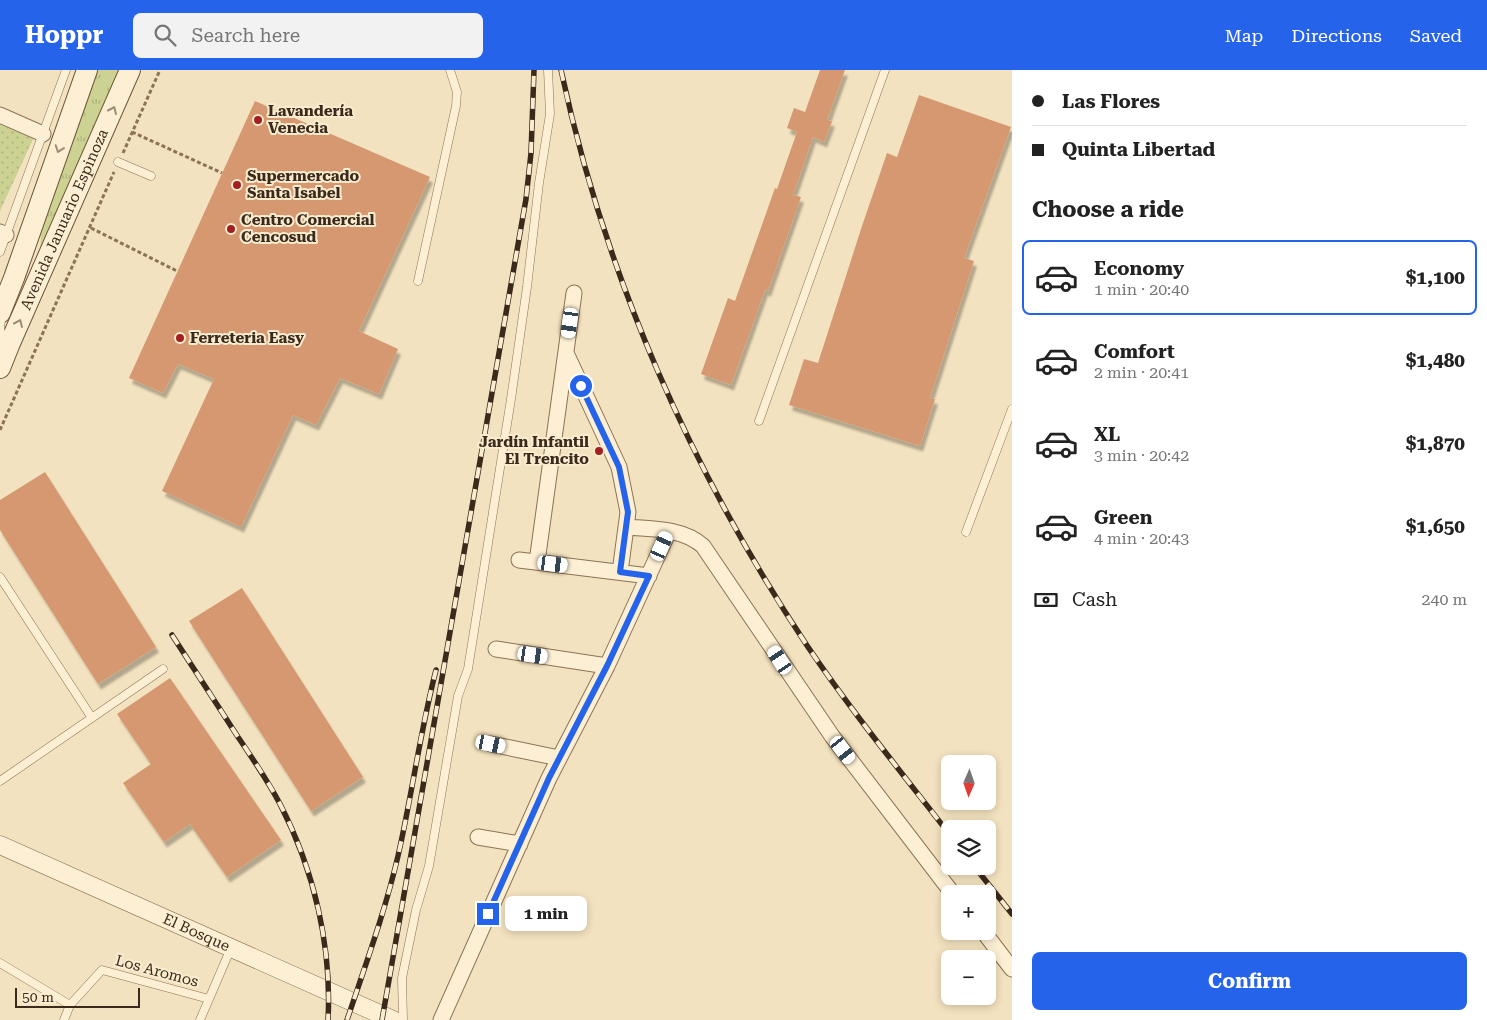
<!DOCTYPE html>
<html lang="en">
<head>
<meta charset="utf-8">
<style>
  :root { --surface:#fff; --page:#f2f2f2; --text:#222; --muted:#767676; --line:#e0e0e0; --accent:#2563eb }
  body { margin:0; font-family:"Roboto Serif",serif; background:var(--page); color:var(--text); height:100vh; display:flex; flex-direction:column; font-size:19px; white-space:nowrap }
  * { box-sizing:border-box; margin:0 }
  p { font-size:16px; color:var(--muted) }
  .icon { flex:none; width:28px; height:28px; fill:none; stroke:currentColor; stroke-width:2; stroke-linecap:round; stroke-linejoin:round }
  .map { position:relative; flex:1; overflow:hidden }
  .sheet { display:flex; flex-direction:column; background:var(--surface); width:475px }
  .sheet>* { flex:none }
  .top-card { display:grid; align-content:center; height:110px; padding:0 20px; background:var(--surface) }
  .needle { width:32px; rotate:182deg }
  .buttons { position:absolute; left:941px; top:685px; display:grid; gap:10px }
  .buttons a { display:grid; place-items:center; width:55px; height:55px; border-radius:8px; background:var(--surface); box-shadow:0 2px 8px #0003; font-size:25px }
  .scale { position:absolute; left:15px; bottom:12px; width:125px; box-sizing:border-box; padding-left:5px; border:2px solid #3b2a1b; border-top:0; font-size:14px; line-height:18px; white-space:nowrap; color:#3b2a1b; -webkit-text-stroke:4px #f9eccf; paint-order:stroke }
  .end { position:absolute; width:22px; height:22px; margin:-11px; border:6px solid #2563eb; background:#fff; box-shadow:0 0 0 2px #fff }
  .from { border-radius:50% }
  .bubble { position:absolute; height:35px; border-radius:8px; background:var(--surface); box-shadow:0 2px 8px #0003; font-size:16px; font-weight:700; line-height:35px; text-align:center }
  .car { position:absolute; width:15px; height:30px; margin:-15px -8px; border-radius:6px; box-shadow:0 0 4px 1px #0007; background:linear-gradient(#fff 24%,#345 0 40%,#fff 0 76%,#345 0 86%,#fff 0) }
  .top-card b { display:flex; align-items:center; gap:18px; height:48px; font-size:19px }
  .top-card b+b { border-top:1px solid var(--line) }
  .top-card i { width:12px; height:12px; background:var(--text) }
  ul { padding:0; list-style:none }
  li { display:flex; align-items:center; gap:15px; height:75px; margin:0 10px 8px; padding:0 10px; border:2px solid transparent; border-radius:8px }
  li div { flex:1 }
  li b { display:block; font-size:19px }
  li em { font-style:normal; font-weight:700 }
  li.on { border-color:var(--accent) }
  li>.icon { width:45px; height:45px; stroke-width:1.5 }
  h2 { padding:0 20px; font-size:22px; line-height:60px }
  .pay { display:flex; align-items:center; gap:12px; height:55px; padding:0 20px; font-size:19px }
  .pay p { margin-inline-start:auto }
  .action { display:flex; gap:10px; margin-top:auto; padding:10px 20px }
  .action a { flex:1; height:58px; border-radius:8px; background:var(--accent); color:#fff; font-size:20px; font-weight:700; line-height:58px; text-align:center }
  header { display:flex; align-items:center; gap:30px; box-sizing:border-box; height:70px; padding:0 25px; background:var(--accent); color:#fff }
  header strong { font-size:24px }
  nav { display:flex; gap:28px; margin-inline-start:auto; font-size:18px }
  .search { width:350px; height:45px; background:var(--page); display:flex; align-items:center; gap:12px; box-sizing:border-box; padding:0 18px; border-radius:8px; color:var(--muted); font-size:19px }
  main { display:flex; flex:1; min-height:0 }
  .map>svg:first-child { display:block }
  .grass { fill:url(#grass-tufts) }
  .park { fill:url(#park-dots) }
  .building { fill:#d59870; filter:url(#shadow) }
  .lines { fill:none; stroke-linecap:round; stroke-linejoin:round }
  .service-casing { stroke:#8d7255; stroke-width:9 }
  .minor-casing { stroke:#8d7255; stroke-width:17 }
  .tertiary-casing { stroke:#8d7255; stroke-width:19 }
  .secondary-casing { stroke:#6f5338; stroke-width:22 }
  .path { stroke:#8d7255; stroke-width:3; stroke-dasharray:4 2.5; stroke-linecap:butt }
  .service { stroke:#fcefd3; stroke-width:8 }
  .minor { stroke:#fcefd3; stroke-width:15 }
  .tertiary { stroke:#fcefd3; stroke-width:18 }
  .secondary { stroke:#fcefd3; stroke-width:20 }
  .rail-casing { stroke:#3b2a1b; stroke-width:5.5 }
  .rail { stroke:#f9eccf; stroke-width:4; stroke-dasharray:11; stroke-linecap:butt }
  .oneway { stroke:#9c8c77 }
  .route { stroke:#2563eb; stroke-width:6 }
  .poi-dot { fill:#a31f22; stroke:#f9eccf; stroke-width:2 }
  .labels { text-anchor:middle; stroke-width:4; stroke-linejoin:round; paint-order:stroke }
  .poi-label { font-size:15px; font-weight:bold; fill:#3b2a1b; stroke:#f9eccf; text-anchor:start }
  .street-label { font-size:15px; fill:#3b2a1b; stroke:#f9eccf }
</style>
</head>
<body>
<header>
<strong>Hoppr</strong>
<div class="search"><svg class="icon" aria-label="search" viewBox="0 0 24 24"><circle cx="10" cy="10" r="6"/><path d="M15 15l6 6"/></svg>Search here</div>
<nav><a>Map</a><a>Directions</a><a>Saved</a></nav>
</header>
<main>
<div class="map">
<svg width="1012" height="950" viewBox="0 0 1012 950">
  <defs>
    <pattern id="grass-tufts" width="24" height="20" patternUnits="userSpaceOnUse" patternTransform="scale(1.25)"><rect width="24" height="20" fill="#cbd292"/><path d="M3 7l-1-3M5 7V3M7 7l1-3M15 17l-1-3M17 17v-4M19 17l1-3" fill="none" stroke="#afb47d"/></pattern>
    <pattern id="park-dots" width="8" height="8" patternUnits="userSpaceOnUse" patternTransform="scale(1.25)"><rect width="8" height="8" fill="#cbd292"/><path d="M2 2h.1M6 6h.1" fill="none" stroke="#afb47d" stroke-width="1.8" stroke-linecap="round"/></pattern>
    <filter id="shadow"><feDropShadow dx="3" dy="5.5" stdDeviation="1" flood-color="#0004"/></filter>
  </defs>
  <rect width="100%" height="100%" fill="#f3e2bf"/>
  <path class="grass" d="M98 0H120L40 185 41 163Z"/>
  <path class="park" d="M0 54 33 69 0 141Z"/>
  <path class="building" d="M820 0H845L827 50 832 51 824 72 813 67 793 125 801 127 768 221 765 220 731 315 701 304 728 228 735 231 775 118 777 119 797 62 787 58 794 38 805 42Z
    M919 25 1011 57 964 188 974 191 930 328 935 329 920 376 789 335 804 289 818 293 862 156 887 83 897 87Z
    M255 31 430 107 359 261 398 279 379 324 340 308 316 355 293 345 241 457 162 421 214 309 178 294 163 323 129 308Z
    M45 402 156 577 98 614 0 460V430Z
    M242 518 363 707 311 741 189 551Z
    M170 608 281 770 227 807 190 754 164 772 123 713 151 694 117 644Z"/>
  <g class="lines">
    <g class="service-casing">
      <path id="service" d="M118 92 151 106
        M0 182 66 0
        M418 211 456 36 457 22 450 0
        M2 243 0 258 4 276
        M759 351 885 0
        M966 462 1012 339
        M0 507 92 648
        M0 711 163 599
        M0 893 70 935
        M64 950 70 935 102 900 209 929
        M200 950 231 878
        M403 950 402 908 416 840 429 796 458 626 468 599 511 329 527 217 539 113 550 44 548 0"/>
    </g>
    <g class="minor-casing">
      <path id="minor" d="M0 45 43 64
        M0 162 6 165
        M566 283 619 397 628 442 620 502
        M626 457C652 459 683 458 703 476L832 666 953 824
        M519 490 649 506
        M537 492 574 223
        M496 579 607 596
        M491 674 559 688
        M478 767 520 774
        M983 861 1012 899
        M441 950 549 708 607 596 669 461"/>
    </g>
    <g class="tertiary-casing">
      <g id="tertiary">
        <path id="s1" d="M0 775 393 950"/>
      </g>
    </g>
    <g class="secondary-casing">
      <g id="secondary">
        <path d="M0 243 14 208 87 0"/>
        <path id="s2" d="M0 298 10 273 130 0"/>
      </g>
    </g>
    <path class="path" d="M132 62 222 103
      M123 83 160 0
      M91 158 177 201
      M0 360 114 102"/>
    <use href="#service" class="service"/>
    <use href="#minor" class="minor"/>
    <use href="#tertiary" class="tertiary"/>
    <use href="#secondary" class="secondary"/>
    <g class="rail-casing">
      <path id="rail" d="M561 0C605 206 692 403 808 577 852 642 902 703 950 765
        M172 565C194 599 216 633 238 667 253 689 268 711 280 734 314 800 332 876 328 950
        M974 796 1012 844
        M347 950C365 896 385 842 398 786 412 725 420 662 436 600
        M382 950 526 129 531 83 534 0"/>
    </g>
    <use href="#rail" class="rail"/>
  </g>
  <defs><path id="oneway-chevron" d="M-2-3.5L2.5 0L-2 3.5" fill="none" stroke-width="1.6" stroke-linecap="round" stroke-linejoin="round" transform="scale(1.25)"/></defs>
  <g class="oneway">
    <use href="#oneway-chevron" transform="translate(113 40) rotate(-66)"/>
    <use href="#oneway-chevron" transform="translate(59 79) rotate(109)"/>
    <use href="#oneway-chevron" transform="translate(19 253) rotate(-66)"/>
  </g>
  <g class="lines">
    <path class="route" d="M488 844 549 708 607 596 649 506 620 502 628 442 619 397 581 316"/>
  </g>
  <g class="poi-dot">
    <circle cx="258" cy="50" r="5"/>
    <circle cx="237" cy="115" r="5"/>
    <circle cx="231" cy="159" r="5"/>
    <circle cx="180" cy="268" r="5"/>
    <circle cx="599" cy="381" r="5"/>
  </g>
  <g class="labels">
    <g class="poi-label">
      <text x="268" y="46">Lavandería<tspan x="268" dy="17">Venecia</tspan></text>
      <text x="247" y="111">Supermercado<tspan x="247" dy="17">Santa Isabel</tspan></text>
      <text x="241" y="155">Centro Comercial<tspan x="241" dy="17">Cencosud</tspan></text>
      <text x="190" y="273">Ferreteria Easy</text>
      <text x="589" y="377" text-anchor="end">Jardín Infantil<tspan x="589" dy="17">El Trencito</tspan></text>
    </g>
    <g class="street-label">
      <text dy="5" stroke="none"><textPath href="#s2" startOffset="162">Avenida Januario Espinoza</textPath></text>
      <text dy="5" stroke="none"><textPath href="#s1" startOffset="215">El Bosque</textPath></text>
      <text transform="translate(157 901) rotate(15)" y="5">Los Aromos</text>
    </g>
  </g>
</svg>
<div class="buttons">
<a><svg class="needle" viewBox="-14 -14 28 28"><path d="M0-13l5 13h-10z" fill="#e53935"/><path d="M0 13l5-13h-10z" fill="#767676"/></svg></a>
<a><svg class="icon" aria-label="layers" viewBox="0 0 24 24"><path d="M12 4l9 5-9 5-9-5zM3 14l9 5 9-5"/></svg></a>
<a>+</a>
<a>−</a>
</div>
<div class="scale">50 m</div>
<i class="end from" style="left:581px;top:316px"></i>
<i class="end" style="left:488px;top:844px"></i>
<div class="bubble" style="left:505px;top:826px;width:82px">1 min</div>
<i class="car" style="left:570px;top:253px;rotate:188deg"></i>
<i class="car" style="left:662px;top:476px;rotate:24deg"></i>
<i class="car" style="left:553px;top:494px;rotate:97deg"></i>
<i class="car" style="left:533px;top:585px;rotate:98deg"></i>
<i class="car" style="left:780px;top:590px;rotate:327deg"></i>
<i class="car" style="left:491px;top:674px;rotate:102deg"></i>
<i class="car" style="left:843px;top:680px;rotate:143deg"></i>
</div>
<section class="sheet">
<div class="top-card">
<b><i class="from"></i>Las Flores</b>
<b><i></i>Quinta Libertad</b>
</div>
<h2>Choose a ride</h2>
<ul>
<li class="on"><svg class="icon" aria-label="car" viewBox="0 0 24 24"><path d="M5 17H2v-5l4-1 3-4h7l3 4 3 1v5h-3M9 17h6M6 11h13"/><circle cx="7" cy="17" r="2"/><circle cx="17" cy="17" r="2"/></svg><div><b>Economy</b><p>1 min · 20:40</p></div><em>$1,100</em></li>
<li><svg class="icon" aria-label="car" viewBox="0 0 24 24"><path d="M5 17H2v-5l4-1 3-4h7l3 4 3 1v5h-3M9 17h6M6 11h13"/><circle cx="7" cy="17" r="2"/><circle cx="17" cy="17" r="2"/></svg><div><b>Comfort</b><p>2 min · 20:41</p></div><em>$1,480</em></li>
<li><svg class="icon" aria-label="car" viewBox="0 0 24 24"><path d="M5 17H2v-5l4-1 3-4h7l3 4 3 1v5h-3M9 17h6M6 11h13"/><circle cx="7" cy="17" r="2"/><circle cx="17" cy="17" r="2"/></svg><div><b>XL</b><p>3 min · 20:42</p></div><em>$1,870</em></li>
<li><svg class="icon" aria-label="car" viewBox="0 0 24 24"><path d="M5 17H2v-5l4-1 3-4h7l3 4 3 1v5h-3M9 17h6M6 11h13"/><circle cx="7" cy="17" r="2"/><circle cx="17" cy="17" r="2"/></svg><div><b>Green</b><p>4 min · 20:43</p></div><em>$1,650</em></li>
</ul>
<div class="pay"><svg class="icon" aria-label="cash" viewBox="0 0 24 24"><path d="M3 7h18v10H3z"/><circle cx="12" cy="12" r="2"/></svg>Cash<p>240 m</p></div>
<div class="action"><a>Confirm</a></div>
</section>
</main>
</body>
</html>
